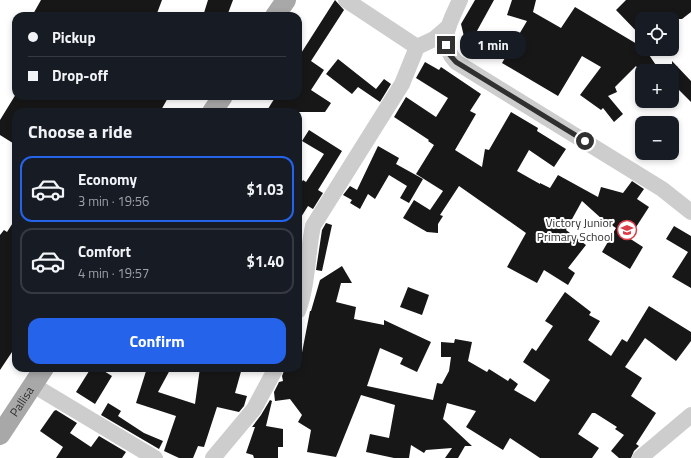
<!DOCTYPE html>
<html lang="en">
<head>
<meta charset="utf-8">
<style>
  :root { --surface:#171b24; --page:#242831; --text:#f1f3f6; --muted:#9ea1a6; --line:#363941; --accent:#2563eb }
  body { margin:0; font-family:"Titillium Web",sans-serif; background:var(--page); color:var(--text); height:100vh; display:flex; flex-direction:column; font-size:15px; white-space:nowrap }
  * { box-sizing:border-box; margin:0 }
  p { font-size:13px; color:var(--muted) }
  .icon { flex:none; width:22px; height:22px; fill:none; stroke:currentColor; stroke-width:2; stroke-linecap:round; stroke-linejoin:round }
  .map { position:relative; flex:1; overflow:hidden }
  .panel { position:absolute; left:12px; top:108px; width:290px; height:264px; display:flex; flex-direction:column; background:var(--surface); border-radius:12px; box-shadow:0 2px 6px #0003 }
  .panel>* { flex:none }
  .guide { position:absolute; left:12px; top:12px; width:290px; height:88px; border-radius:12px; box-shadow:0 2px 6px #0003; display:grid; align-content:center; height:88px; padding:0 16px; background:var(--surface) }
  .tools { position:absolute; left:635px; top:12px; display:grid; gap:8px }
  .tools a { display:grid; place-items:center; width:44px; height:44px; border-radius:8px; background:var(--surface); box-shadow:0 2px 6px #0003; font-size:20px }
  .end { position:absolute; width:18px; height:18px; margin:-9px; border:5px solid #303030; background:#fff; box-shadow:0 0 0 2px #fff }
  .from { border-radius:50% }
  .bubble { position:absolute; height:28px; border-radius:12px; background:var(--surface); box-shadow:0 2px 6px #0003; font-size:13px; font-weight:700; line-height:28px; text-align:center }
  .guide b { display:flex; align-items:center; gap:14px; height:38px; font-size:15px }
  .guide b+b { border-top:1px solid var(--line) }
  .guide i { width:10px; height:10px; background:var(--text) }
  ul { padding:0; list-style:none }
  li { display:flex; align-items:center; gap:12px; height:66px; margin:0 8px 6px; padding:0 8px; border:2px solid var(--line); border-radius:12px }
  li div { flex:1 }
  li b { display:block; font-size:15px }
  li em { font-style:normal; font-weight:700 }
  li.on { border-color:var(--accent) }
  li>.icon { width:36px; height:36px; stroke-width:1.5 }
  h2 { padding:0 16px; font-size:18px; line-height:48px }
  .primary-button { display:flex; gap:8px; margin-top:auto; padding:8px 16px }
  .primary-button a { flex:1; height:46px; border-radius:12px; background:var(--accent); color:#fff; font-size:16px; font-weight:700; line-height:46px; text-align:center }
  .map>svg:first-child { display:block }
  .building { fill:#171717 }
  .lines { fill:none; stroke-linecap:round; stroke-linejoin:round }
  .minor { stroke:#cdcdcd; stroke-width:16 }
  .major { stroke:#a8a8a8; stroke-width:20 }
  .route { stroke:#303030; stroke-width:5 }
  .labels { text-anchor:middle; stroke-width:4; stroke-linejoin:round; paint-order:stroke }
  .poi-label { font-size:12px; fill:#303030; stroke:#fff; text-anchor:end }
  .street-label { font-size:12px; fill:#303030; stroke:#fff }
</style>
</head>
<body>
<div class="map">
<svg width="691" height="458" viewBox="0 0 691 458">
  <rect width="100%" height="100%" fill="#fff"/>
  <path class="building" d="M41 0H162L156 16H32Z
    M208 0H233L227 16H203Z
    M335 0 344 10 311 61 324 70 311 90 331 103 325 112H266L276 96H298V58Z
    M475 0H494L467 49 461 24Z
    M512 0H536L533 12 561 28 575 7 642 47V49H645L660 71H639L636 66 615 87 617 92 608 96 623 114 614 122 603 108 601 110 580 95 601 67 582 56 558 96 502 63 527 21 507 15Z
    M626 0H691V12L682 19H678L673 26 672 19H668L665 15 660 19H642V37L616 10Z
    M338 59 376 89 384 79 391 84 380 102 358 87 352 94 326 74Z
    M672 61 691 81V102L672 83Z
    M425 62 439 70 441 67 481 94 470 111 476 114 455 150 482 167 485 149 489 150 511 112 538 128 537 131 566 149 554 167 529 150 517 171 540 184V183L550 188 558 175 598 197 601 187 623 193 632 181 644 189 637 199 649 207 629 238 643 247 630 269 602 252 616 228 602 219 582 201 566 230 586 245 568 268 575 273 568 285 544 270 537 283 507 267 526 233 459 186 440 215 443 216 438 224V233L427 232 403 218 414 200 430 210 443 191 416 174 434 145 428 141 429 140 394 117 406 97 436 117 448 98 416 78Z
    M16 94V96H169L160 112H16V145L0 135V120Z
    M309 130 342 151 318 190 323 193 313 209 308 206 298 222V187L303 180 306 182 324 154 302 141Z
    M378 146 399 158 396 164 423 179 409 203 400 198 407 186 389 175 375 199 368 194 360 209 350 203 352 200 343 195 350 186 357 190Z
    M16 218V346L0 370V235L4 230 7 232Z
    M326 223 332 225 322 271 316 270 322 230Z
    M674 226 691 236V288L672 277 688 252 666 239Z
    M342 266 352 283H341L336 302 356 307 354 319 384 325V320L431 342 417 372 400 364 403 358 380 348 367 386 433 400 437 383 442 384 449 371 451 357H441V342L454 343 455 339 472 342 468 361 487 372 489 369 508 381 510 378 518 384 514 390 535 402 550 380 523 362 532 348 536 351 553 326 545 321 565 292 591 312 589 315 600 321 588 340 611 356 622 339 627 342 649 306 691 332V341L676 361 645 338 625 367 642 378 631 396 656 413 636 444 639 446 634 451 631 458H619L611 451 624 435 615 429 617 427 595 413H592L578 434 599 448 592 458H540L510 438 503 450 466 427 476 411 447 403 443 419 472 446H465L458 458H445L452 448 426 450 424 453 411 445 409 458H394L366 452 370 434 389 438 395 405 361 395 336 457 307 452 311 430 298 422 302 415 290 399 275 401 274 392 279 382 283 381 282 376 285 368H299L310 311H311L320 280Z
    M408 287 429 295 422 315 400 307Z
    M91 368H99L112 376 95 404 76 392Z
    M147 368H171L158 392 195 404 200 368H242L235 393 247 396 244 406 239 412 217 407 204 447 198 446 193 458H179L164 451 176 416 136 403Z
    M270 400 272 401 266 426 283 429V447H278V458H254L253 455 246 453 255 427H252L261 415Z
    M108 403 121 411 118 416 144 433 163 441 159 449 101 415Z
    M56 410 77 423 70 433 91 447 99 436 126 452 122 458H56L63 447 40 431 54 411Z"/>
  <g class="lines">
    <path class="minor" d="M346 0 417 47 434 39 448 27
      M460 0C450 22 437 41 456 62L662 189 691 212
      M298 311C308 284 307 254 313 226L402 84 417 47
      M33 385 155 458
      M213 458 254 409 276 368
      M640 458 691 415"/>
    <g class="major">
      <path d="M275 16 286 0"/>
      <path d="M212 112 223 96"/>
      <path id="s1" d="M0 435 44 368"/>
    </g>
  </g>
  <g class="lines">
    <path class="route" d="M446 45 449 54 456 62 585 141"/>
  </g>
  <defs>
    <g id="school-ring" transform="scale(1)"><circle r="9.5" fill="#fff" stroke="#dd3c48" stroke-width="1.5"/><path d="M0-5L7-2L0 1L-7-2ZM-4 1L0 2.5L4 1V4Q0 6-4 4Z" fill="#dd3c48"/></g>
  </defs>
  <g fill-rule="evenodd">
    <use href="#school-ring" x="627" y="230"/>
  </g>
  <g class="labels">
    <g class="poi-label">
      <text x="613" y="227">Victory Junior<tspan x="613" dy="14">Primary School</tspan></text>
    </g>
    <g class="street-label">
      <text dy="4" stroke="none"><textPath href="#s1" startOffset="40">Pallisa</textPath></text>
    </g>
  </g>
</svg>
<div class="tools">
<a><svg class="icon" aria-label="locate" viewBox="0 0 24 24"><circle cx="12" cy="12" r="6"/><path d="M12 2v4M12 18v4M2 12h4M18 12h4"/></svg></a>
<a>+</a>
<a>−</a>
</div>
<i class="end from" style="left:585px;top:141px"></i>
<i class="end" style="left:446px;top:45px"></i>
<div class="bubble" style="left:460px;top:31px;width:66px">1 min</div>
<div class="guide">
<b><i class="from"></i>Pickup</b>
<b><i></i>Drop-off</b>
</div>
<section class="panel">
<h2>Choose a ride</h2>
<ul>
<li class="on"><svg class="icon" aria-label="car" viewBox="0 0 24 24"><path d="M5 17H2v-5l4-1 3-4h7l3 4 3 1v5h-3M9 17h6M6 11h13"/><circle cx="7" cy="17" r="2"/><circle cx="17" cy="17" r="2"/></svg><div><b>Economy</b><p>3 min · 19:56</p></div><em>$1.03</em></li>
<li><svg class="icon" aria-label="car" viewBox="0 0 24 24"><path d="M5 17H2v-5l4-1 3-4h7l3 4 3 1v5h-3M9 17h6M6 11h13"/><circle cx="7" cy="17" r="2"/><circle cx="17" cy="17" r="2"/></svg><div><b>Comfort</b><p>4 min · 19:57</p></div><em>$1.40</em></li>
</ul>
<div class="primary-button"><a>Confirm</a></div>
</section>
</div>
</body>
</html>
